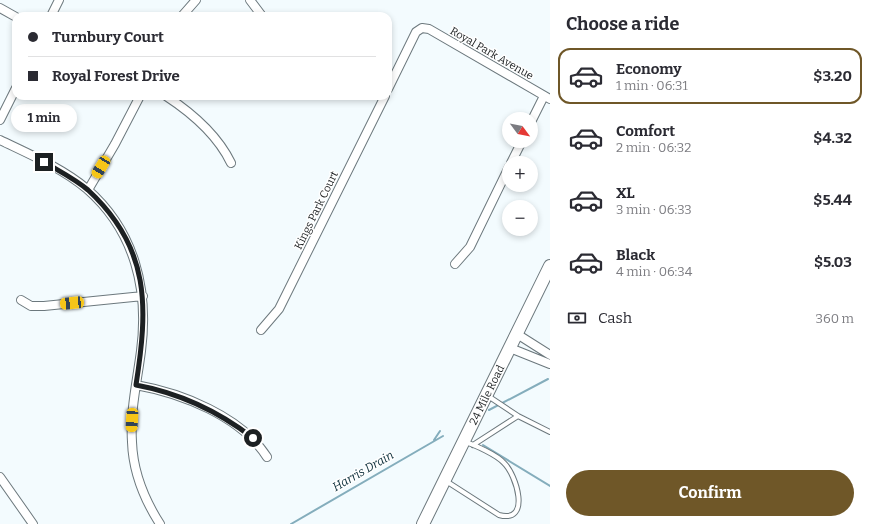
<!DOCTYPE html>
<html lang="en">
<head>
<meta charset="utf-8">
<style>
  :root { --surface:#fff; --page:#f7f7f7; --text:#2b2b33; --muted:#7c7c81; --line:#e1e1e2; --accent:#6f5728 }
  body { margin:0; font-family:Bitter,serif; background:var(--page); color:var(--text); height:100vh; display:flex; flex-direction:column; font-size:15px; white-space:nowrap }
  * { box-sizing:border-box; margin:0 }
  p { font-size:13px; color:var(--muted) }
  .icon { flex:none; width:22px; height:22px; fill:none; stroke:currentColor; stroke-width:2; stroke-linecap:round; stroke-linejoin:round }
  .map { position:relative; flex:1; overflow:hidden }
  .side { display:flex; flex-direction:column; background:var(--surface); width:320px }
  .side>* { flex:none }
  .banner { position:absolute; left:12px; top:12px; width:380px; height:88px; border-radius:12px; box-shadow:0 2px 6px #0003; display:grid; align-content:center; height:88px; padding:0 16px; background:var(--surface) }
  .needle { width:26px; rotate:122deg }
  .tools { position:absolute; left:502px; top:112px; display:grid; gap:8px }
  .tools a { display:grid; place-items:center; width:36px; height:36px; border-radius:50%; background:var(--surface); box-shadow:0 2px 6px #0003; font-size:20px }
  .end { position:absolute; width:18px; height:18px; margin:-9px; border:5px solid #1c2022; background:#fff; box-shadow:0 0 0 2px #fff }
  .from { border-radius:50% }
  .bubble { position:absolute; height:28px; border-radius:14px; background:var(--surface); box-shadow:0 2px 6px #0003; font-size:13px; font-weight:700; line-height:28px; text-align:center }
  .car { position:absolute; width:12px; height:24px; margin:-12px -6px; border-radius:5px; box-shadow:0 0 3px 1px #0007; background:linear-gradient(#f5c518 24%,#345 0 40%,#f5c518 0 76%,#345 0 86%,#f5c518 0) }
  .banner b { display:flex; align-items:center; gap:14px; height:38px; font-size:15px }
  .banner b+b { border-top:1px solid var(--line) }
  .banner i { width:10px; height:10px; background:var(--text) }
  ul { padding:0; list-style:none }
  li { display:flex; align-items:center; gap:12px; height:56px; margin:0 8px 6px; padding:0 8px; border:2px solid transparent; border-radius:12px }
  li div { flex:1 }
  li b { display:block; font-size:15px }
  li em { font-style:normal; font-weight:700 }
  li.active { border-color:var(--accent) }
  li>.icon { width:36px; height:36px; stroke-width:1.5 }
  h2 { padding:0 16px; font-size:18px; line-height:48px }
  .pay { display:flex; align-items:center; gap:10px; height:44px; padding:0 16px; font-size:15px }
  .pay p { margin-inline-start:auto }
  .cta { display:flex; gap:8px; margin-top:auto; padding:8px 16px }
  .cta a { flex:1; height:46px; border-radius:24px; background:var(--accent); color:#fff; font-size:16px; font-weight:700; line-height:46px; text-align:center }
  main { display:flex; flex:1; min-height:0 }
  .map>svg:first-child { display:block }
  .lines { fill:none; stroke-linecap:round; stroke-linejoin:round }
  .stream { stroke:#84adbc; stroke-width:2 }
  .lane-casing { stroke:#6c787d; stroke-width:6 }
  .street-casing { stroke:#6c787d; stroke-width:10 }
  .secondary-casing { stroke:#6c787d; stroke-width:14 }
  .lane { stroke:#fff; stroke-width:4 }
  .street { stroke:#fff; stroke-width:8 }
  .secondary { stroke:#fff; stroke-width:12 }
  .route { stroke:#1c2022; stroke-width:5 }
  .labels { text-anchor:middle; stroke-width:3; stroke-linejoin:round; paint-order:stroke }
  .street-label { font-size:11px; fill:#1c2022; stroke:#fff }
  .water-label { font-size:12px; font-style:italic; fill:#0e303c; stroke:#fff }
</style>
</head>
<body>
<main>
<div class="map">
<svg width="550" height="524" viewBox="0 0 550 524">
  <rect width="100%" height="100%" fill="#f3fbfe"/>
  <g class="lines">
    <path class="stream" d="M489 410 548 379
      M434 440 440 431
      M483 445 550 486
      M291 524 443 436"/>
    <g class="lane-casing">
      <path id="lane" d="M488 396 518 416 550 432
        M473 445 518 416
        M446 481 499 515C532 524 516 474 504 463 497 455 475 445 465 442"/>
    </g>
    <g class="street-casing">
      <path id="street" d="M250 0 262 16
        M0 8 16 17
        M51 16 59 0
        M182 16 196 0
        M388 89 416 32 422 28 429 29 550 99
        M166 96C192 113 217 134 231 163
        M0 120 16 88
        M531 122 544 96
        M0 140C29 154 62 168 87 189 135 231 149 290 141 351 137 382 130 411 132 442 133 471 144 499 160 524
        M511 163 522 141
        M88 190 115 144 140 96
        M455 264 470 247 509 167
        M21 300 31 306H44L143 296
        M261 330 279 309 385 96
        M517 334 550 355
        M510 348 550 364
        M136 385C181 393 241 416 267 457
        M0 477 33 524"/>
    </g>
    <g class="secondary-casing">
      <g id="secondary">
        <path id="s1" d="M423 524 550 266"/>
      </g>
    </g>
    <use href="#lane" class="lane"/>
    <use href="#street" class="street"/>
    <use href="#secondary" class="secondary"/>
  </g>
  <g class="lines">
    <path class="route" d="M44 162C59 171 75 179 88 190 151 248 148 308 136 385 179 393 218 411 253 438"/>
  </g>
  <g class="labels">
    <g class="street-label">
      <text transform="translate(492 53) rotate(30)" y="4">Royal Park Avenue</text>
      <text transform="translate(316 210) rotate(-64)" y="4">Kings Park Court</text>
      <text dy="4" stroke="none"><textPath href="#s1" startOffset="144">24 Mile Road</textPath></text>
    </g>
    <g class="water-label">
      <text transform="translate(363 471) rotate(-30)" y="4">Harris Drain</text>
    </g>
  </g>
</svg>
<div class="tools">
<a><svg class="needle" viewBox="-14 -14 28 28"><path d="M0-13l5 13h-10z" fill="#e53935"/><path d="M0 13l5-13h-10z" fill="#7c7c81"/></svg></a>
<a>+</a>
<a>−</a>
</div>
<i class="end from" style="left:253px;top:438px"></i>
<i class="end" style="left:44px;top:162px"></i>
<div class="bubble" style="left:11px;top:104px;width:66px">1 min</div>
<i class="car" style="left:101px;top:167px;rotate:211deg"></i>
<i class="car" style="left:72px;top:303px;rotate:264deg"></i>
<i class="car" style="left:132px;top:420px;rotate:183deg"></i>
<div class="banner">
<b><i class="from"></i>Turnbury Court</b>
<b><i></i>Royal Forest Drive</b>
</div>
</div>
<section class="side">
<h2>Choose a ride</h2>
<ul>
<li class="active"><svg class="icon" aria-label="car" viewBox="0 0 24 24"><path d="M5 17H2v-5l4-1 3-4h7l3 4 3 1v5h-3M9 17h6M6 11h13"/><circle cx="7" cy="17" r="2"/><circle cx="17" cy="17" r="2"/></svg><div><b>Economy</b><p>1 min · 06:31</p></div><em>$3.20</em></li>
<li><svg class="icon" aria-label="car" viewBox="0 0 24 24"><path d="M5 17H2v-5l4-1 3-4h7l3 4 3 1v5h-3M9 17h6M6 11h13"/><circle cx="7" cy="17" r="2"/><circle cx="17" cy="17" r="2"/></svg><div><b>Comfort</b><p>2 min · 06:32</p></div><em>$4.32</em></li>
<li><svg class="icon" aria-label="car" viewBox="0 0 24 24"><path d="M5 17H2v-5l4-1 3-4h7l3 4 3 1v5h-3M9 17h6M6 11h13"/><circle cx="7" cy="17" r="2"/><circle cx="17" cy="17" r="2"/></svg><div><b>XL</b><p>3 min · 06:33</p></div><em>$5.44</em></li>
<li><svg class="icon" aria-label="car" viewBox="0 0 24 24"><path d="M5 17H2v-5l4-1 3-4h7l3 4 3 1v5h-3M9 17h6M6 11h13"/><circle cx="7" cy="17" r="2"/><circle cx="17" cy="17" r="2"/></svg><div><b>Black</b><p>4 min · 06:34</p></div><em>$5.03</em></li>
</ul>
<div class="pay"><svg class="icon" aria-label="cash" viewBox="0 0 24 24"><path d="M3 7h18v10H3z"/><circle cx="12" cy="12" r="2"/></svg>Cash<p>360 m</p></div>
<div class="cta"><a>Confirm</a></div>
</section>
</main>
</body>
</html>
